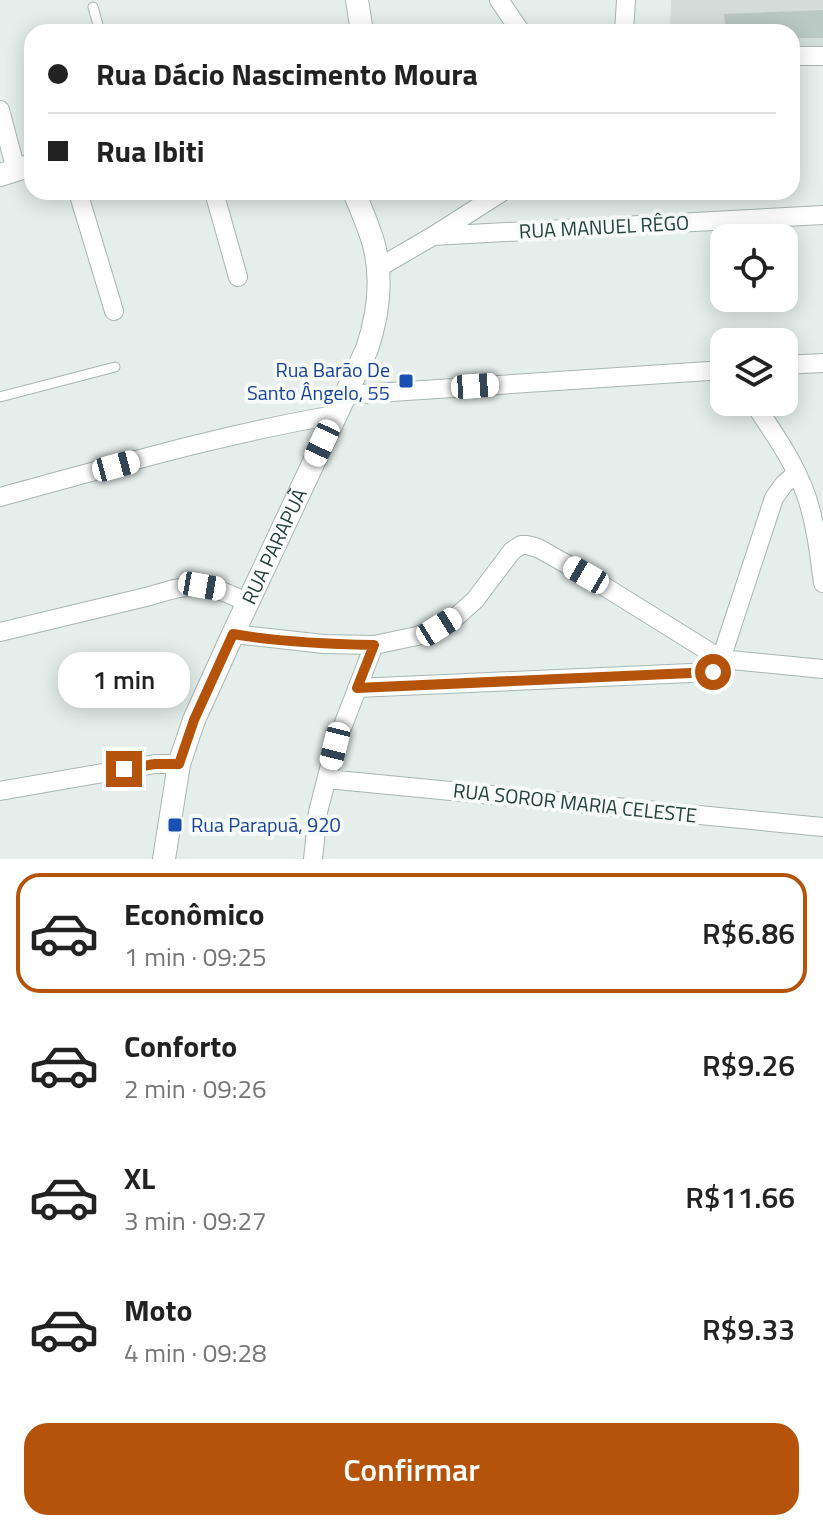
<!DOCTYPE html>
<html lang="pt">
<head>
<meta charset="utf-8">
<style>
  :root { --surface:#fff; --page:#f6f6f6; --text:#222; --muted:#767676; --line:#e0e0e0; --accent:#b45309 }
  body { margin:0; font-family:"Titillium Web",sans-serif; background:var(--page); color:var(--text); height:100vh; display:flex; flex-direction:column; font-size:30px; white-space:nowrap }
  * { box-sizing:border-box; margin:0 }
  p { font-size:26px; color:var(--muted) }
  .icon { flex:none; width:44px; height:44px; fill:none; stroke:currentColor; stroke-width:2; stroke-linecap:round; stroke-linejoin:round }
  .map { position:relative; height:859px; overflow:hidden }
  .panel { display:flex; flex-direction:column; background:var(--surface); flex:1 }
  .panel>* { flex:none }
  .banner { position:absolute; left:24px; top:24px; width:776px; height:176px; border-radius:24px; box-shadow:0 4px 20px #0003; display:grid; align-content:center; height:176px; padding:0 24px; background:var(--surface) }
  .buttons { position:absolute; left:710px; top:224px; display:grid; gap:16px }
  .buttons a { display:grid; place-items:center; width:88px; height:88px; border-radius:16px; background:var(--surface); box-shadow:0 4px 20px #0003; font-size:40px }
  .end { position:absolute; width:36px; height:36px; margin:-18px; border:10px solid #b45309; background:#fff; box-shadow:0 0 0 4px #fff }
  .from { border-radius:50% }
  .bubble { position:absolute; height:56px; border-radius:24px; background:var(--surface); box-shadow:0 4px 20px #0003; font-size:26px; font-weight:600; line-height:56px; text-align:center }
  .car { position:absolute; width:24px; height:48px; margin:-24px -12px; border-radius:10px; box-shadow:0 0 6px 2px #0007; background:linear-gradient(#fff 24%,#345 0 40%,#fff 0 76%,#345 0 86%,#fff 0) }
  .banner b { display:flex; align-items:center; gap:28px; height:76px; font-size:30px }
  .banner b+b { border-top:2px solid var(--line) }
  .banner i { width:20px; height:20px; background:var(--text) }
  ul { padding:14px 0 0; list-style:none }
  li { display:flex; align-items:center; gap:24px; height:120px; margin:0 16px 12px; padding:0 8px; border:4px solid transparent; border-radius:24px }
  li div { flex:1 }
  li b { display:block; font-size:30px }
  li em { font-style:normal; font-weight:600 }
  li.current { border-color:var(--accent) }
  li>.icon { width:72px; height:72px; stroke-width:1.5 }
  .primary-button { display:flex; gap:16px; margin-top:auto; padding:16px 24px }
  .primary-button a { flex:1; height:92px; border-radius:24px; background:var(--accent); color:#fff; font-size:32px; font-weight:600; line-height:92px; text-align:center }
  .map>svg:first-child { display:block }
  .built { fill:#d3deda }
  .building { fill:#bac9c4 }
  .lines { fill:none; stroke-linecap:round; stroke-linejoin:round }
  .service-casing { stroke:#a7b6b3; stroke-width:11 }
  .minor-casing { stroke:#a7b6b3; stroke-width:20 }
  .tertiary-casing { stroke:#a7b6b3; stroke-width:24 }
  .service { stroke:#fff; stroke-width:9 }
  .minor { stroke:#fff; stroke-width:18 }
  .tertiary { stroke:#fff; stroke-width:22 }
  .route { stroke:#b45309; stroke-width:10 }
  .transit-dot { fill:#1a4fb4; stroke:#f6faf8; stroke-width:3 }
  .labels { text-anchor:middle; stroke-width:8; stroke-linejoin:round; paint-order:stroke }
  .street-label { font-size:20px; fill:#23403b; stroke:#f6faf8 }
  .transit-label { font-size:20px; fill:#164399; stroke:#f6faf8; text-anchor:end }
</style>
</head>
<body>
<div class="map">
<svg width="823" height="859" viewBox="0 0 823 859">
  <rect width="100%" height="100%" fill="#e5eeeb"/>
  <path class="built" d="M671 0H823V52L804 47 792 48V32H670Z"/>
  <path class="building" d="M823 10V38H792V32H726L724 14Z"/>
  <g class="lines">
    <g class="service-casing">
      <path id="service" d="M93 7 100 32
        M0 397 115 367"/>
    </g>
    <g class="minor-casing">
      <path id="minor" d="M499 0 521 32
        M624 32 626 0
        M792 56H823
        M0 110 16 170
        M78 192 114 311
        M214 192 238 277
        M433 236 823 215
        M378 268 433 236 502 192
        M784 365 823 363
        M346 395 724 370
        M753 402C773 432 794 461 806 495 816 524 819 553 823 583
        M0 497C111 467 222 434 335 415
        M0 632 150 596C193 582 208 582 248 603
        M233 634 324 644 374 645 417 636 439 627 456 617 475 600 512 551 521 545H527L538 548 586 575 721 659 823 669
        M357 688 713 672 717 670 721 659 774 498 784 484 797 473
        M327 779 823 827
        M0 791 155 764H179
        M313 859 318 812 335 746 374 645"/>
    </g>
    <g class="tertiary-casing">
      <g id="tertiary">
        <path d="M357 0 362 32"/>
        <path d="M0 175 32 165"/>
        <path id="s1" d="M164 859 179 764 194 720 233 634 367 349C378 316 383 280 374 245 369 227 361 209 354 192"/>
      </g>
    </g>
    <use href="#service" class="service"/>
    <use href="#minor" class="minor"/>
    <use href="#tertiary" class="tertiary"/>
  </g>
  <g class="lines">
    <path class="route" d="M124 769 155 764H179L194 720 233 634C279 642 326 644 374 645L357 688 713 672"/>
  </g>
  <g class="transit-dot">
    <rect x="398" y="373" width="16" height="16" rx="4"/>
    <rect x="167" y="817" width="16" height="16" rx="4"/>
  </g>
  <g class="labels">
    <g class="street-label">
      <text transform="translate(604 227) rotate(-3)" y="7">RUA MANUEL RÊGO</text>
      <text dy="7" stroke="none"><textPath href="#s1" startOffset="334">RUA PARAPUÃ</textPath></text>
      <text transform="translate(575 803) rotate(6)" y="7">RUA SOROR MARIA CELESTE</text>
    </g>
    <g class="transit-label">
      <text x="390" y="377">Rua Barão De<tspan x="390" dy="23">Santo Ângelo, 55</tspan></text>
      <text x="191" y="832" text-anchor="start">Rua Parapuã, 920</text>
    </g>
  </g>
</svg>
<div class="buttons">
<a><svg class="icon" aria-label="locate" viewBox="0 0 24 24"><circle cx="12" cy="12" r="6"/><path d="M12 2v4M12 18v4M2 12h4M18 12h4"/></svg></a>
<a><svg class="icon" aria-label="layers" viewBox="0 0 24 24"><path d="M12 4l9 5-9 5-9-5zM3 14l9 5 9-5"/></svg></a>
</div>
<i class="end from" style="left:713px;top:672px"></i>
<i class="end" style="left:124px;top:769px"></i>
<div class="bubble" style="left:58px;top:652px;width:132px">1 min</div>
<i class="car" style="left:475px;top:386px;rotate:86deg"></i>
<i class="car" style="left:322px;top:443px;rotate:205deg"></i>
<i class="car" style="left:116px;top:466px;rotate:75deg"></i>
<i class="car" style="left:586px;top:575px;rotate:300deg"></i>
<i class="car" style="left:202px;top:586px;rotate:100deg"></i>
<i class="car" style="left:439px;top:627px;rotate:58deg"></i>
<i class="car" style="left:335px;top:746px;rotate:194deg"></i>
<div class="banner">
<b><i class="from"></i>Rua Dácio Nascimento Moura</b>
<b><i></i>Rua Ibiti</b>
</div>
</div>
<section class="panel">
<ul>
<li class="current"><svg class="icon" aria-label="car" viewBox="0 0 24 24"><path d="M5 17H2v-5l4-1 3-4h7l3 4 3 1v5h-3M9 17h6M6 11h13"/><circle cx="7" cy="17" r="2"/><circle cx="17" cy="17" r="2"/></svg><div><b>Econômico</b><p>1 min · 09:25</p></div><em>R$6.86</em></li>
<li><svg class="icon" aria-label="car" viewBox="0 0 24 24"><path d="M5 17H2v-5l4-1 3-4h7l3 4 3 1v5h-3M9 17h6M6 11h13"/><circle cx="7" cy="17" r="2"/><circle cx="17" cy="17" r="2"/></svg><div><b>Conforto</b><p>2 min · 09:26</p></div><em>R$9.26</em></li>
<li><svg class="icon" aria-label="car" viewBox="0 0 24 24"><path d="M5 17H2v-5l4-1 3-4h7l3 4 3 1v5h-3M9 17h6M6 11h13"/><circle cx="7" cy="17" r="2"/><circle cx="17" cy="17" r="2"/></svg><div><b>XL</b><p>3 min · 09:27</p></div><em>R$11.66</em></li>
<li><svg class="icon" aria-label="car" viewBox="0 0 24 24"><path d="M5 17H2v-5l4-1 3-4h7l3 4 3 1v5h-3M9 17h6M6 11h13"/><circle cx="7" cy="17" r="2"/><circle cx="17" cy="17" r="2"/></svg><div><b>Moto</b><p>4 min · 09:28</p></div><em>R$9.33</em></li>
</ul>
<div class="primary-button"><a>Confirmar</a></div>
</section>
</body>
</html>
